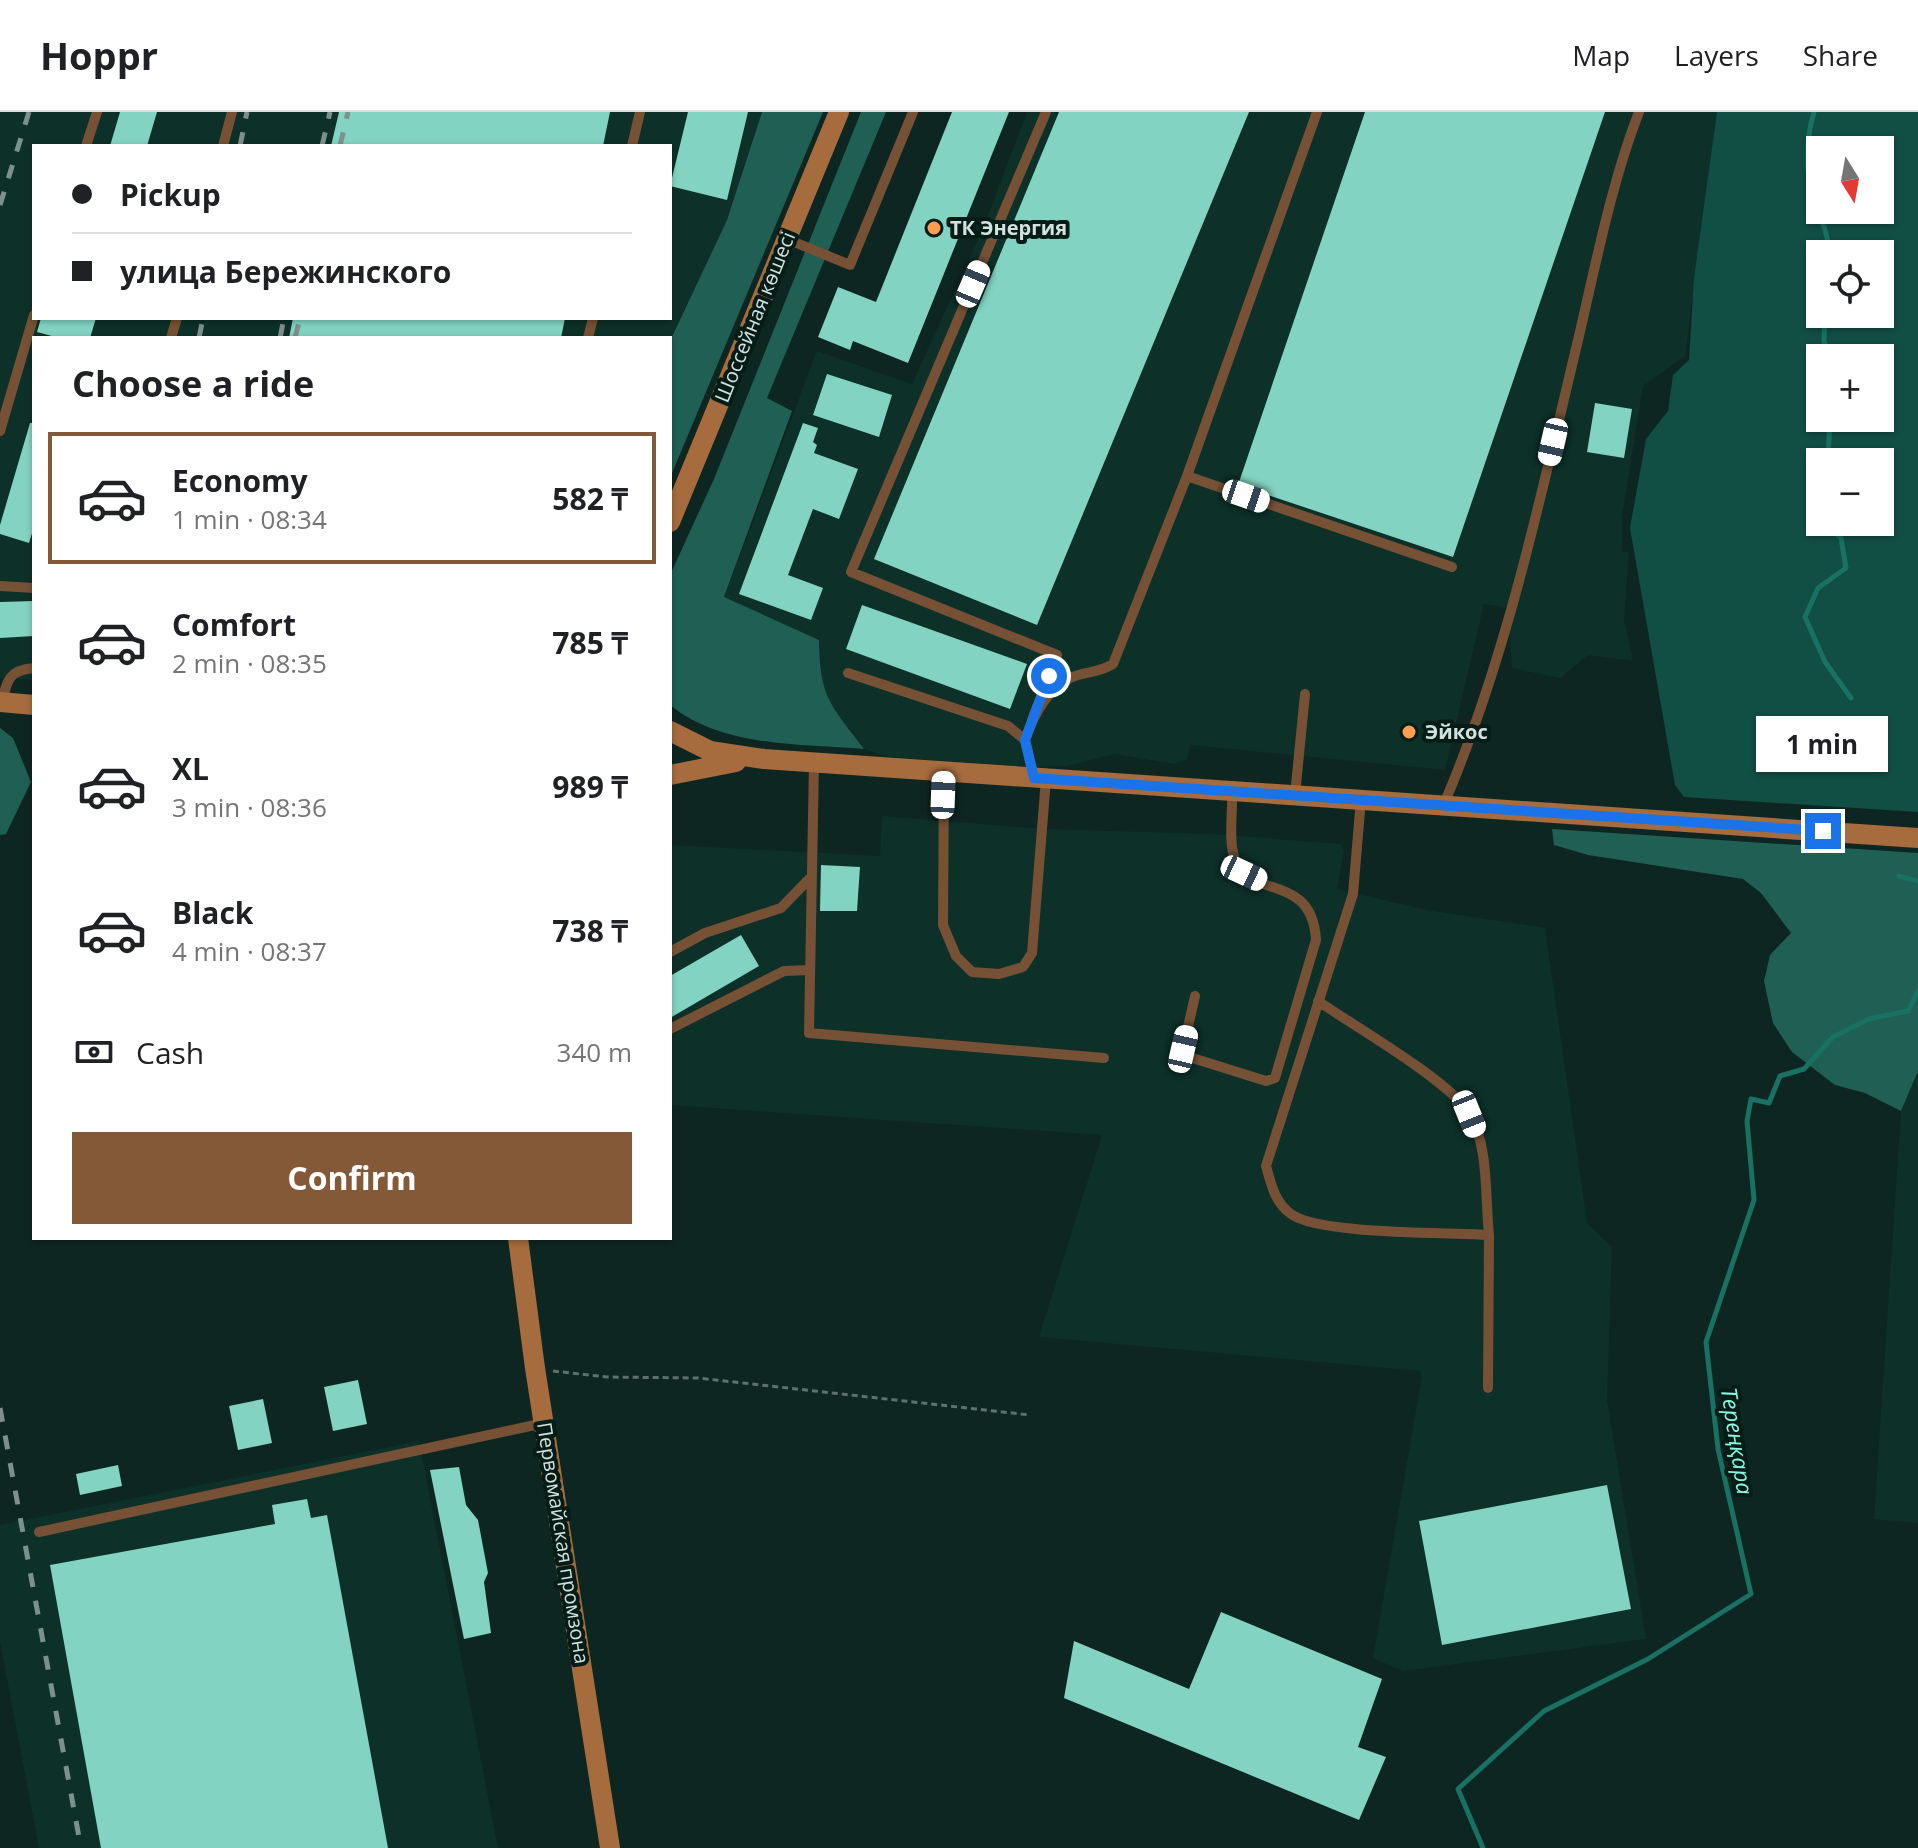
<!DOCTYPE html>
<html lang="en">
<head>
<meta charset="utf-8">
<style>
  :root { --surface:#fff; --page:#f6f6f6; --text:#202124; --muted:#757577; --line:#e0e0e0; --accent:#835938 }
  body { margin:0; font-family:"Open Sans",sans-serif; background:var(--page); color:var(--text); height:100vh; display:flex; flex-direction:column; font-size:30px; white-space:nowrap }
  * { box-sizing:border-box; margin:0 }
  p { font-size:26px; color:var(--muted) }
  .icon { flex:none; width:44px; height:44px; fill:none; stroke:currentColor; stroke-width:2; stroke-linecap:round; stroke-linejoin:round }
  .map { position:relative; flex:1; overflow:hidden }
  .panel { position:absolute; left:32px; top:224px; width:640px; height:904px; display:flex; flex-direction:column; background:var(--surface); border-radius:0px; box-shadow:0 2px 6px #0004 }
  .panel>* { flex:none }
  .top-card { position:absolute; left:32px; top:32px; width:640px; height:176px; border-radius:0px; box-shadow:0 2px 6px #0004; display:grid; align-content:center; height:176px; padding:0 40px; background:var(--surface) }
  .needle { width:52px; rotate:169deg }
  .buttons { position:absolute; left:1806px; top:24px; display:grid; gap:16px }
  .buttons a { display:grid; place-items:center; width:88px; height:88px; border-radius:0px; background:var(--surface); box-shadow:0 2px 6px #0004; font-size:40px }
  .end { position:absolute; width:36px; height:36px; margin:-18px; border:10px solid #1a73e8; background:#fff; box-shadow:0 0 0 4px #fff }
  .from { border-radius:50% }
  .bubble { position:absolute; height:56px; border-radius:0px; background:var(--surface); box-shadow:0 2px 6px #0004; font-size:26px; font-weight:700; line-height:56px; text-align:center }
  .car { position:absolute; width:24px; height:48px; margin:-24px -12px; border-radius:10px; box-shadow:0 0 6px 2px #0007; background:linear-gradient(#fff 24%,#345 0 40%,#fff 0 76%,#345 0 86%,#fff 0) }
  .top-card b { display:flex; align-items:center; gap:28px; height:76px; font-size:30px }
  .top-card b+b { border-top:2px solid var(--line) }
  .top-card i { width:20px; height:20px; background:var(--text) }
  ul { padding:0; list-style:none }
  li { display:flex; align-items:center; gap:24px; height:132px; margin:0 16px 12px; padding:0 24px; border:4px solid transparent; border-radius:0px }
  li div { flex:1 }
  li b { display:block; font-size:30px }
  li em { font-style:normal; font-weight:700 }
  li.active { border-color:var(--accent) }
  li>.icon { width:72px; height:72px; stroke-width:1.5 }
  h2 { padding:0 40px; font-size:36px; line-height:96px }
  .pay { display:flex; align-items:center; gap:20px; height:88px; padding:0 40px; font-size:30px }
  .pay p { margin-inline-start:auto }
  .button { display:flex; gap:16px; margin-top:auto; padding:16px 40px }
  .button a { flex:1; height:92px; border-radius:0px; background:var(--accent); color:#fff; font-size:32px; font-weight:700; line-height:92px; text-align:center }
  header { display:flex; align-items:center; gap:48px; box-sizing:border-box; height:112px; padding:0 40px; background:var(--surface); border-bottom:2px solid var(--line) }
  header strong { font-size:38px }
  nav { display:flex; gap:44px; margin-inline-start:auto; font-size:28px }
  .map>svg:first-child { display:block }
  .built { fill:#0d3029; fill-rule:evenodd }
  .green { fill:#114e44; fill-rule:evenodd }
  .forest { fill:#205f54 }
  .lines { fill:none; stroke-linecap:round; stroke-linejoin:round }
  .stream { stroke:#187162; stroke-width:5 }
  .building { fill:#83d3c2 }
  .path { stroke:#5d716d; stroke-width:3; stroke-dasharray:6 4; stroke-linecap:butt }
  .service { stroke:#765135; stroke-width:10 }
  .secondary { stroke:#a76c3d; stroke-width:20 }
  .rail { stroke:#7e908c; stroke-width:5; stroke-dasharray:14 14; stroke-linecap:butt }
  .route { stroke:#1a73e8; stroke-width:10 }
  .poi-dot { fill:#fb9e51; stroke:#051c17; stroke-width:3 }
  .labels { text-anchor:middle; stroke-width:8; stroke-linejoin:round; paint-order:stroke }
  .poi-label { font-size:20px; font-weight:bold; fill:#d4e2df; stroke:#051c17; text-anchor:start }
  .street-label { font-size:20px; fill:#d4e2df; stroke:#051c17 }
  .water-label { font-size:22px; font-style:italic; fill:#84fbe2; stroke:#051c17 }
</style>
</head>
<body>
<header>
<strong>Hoppr</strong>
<nav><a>Map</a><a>Layers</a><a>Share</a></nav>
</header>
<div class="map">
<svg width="1918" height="1736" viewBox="0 0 1918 1736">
  <rect width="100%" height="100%" fill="#0e2621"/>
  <path class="built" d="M0 0H762L727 108 670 228 34 226V568L0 566ZM34 34H670V206H34Z
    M1027 0H1717L1685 244 1643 274 1622 405V439L1629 440 1624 508 1633 549 1588 543 1560 566 1512 556 1508 496 1484 492 1445 658 1191 633 1187 647 1175 652 1114 642 1067 654 1032 655 890 645 864 637 828 588 820 570 819 528 724 486 817 239 912 272 984 114Z
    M882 704 1043 717 1214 722 1341 732 1344 739 1337 777 1427 798 1545 816 1587 1111 1612 1135 1607 1288 1646 1527 1403 1559 1373 1546 1422 1264 1420 1259 1039 1225 1102 1023 670 993V733L880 744Z
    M1918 959V1411L1874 1407 1901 1000Z
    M419 1329 498 1736H39L0 1530V1413Z"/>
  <path class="green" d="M1717 0H1918V700L1684 685 1675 673 1630 416 1646 327 1668 299 1673 263 1689 248 1694 166ZM1820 38H1880V98H1820ZM1820 142H1880V202H1820ZM1820 246H1880V306H1820ZM1820 350H1880V410H1820Z"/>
  <path class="forest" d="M762 0H823L670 366V229L727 108Z
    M861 0H886L767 286 792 299 724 485 819 528C820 587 830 591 864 637 800 632 721 635 670 593V463L714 367Z
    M0 616 13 626 31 670 6 722 0 723Z
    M1552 717 1918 741V959L1901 999 1865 981 1835 973 1792 940 1773 911 1764 869 1770 843 1791 821 1761 781 1743 767 1588 743 1554 733Z"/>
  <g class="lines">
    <path class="stream" d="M1814 0C1806 27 1805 54 1812 82 1817 104 1830 118 1828 142
      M1825 202 1824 229 1830 246
      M1828 350 1830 306
      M1820 377 1813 399 1820 406
      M1824 410 1841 426 1846 456 1818 476 1805 505 1825 550 1851 586
      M1899 764 1918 769
      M1483 1736 1458 1677 1544 1599 1648 1547 1751 1482 1718 1337 1706 1230 1754 1088 1747 1009 1751 987 1769 991 1780 964 1804 957 1833 925 1869 907 1908 899 1918 879"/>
  </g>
  <path class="building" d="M120 0H157L147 34H110Z
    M339 0H610L603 34H331Z
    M688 0H748L727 88 670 74Z
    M952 0H1009L908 251 853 229 850 238 818 225 838 175 876 190Z
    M1059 0H1249L1037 513 874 447Z
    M1365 0H1605L1453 445 1238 373Z
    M41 206H96L90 226H59L37 220Z
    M293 206H565L561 226H289Z
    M827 262 892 283 879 325 813 303Z
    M1595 291 1632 297 1624 346 1587 340Z
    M30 311H34V415L29 431 0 422V413Z
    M803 311 818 316 813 330 817 333 814 341 858 357 839 407 813 397 788 463 823 476 811 508 739 482Z
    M34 489V524L0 526V490Z
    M862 493 1027 552 1010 597 846 537Z
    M821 753 860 755 857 799H820Z
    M741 823 759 854 670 906V864Z
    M358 1268 367 1312 333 1319 324 1275Z
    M263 1287 272 1331 238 1338 229 1294Z
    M118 1353 122 1374 80 1383 76 1362Z
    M459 1355 466 1393 478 1408 488 1461 484 1470 491 1521 464 1527 430 1358Z
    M1607 1373 1631 1497 1442 1533 1419 1409Z
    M307 1387 311 1406 327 1403 388 1736H101L50 1453 275 1412 272 1393Z
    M1221 1500 1382 1567 1358 1635 1386 1645 1359 1708 1064 1586 1074 1529 1189 1577Z"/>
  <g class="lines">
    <path class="path" d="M553 1259 607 1265 698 1266 1030 1303"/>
    <path class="service" d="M86 34 97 0
      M223 34 232 0
      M632 34 640 0
      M787 127 850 153 913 0
      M171 226 177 206
      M588 226 593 206
      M0 319 34 203
      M1187 364 1452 455
      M0 474 34 476
      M848 561 1008 614 1025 628 1034 666
      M2 590C7 568 9 558 34 556
      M1032 608 1057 543 851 460 1046 0
      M1025 628C1033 605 1047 577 1070 566 1084 559 1097 562 1113 552L1187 364 1317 0
      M814 651 809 921 1104 946
      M944 660 943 813 956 844 972 860 999 862 1023 855 1032 841 1046 667
      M1295 683 1305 582
      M1361 687 1353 782 1266 1054C1271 1072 1275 1091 1291 1102 1320 1123 1449 1120 1489 1123L1488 1276
      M1444 692C1508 542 1541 382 1579 224 1596 151 1612 69 1639 0
      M670 840 705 821 781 796 812 764
      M1195 884 1183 937 1186 944 1266 969 1275 966 1316 828C1312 760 1250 788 1235 748 1228 728 1233 700 1232 680
      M1318 889C1354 914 1450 969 1470 1002 1489 1035 1485 1086 1489 1123
      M670 917 784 859 810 858
      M39 1420 544 1311"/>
    <path class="secondary" d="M670 410 839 0
      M0 590 34 593
      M670 619 710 639 764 647 1918 726
      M670 663 736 650
      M518 1126 535 1256 610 1736"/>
    <path class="rail" d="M240 34 247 0
      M322 34 330 0
      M340 34 348 0
      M0 93 29 0
      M199 226 203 206
      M280 226 284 206
      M295 226 300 206
      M0 1296 81 1736"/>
  </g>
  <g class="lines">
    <path class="route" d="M1049 564 1025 628 1034 666 1823 719"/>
  </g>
  <g class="poi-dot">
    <circle cx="934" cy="116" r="8"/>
    <circle cx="1409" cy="620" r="8"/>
  </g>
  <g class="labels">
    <g class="poi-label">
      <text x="950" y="123">ТК Энергия</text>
      <text x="1425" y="627">Эйкос</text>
    </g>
    <g class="street-label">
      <text transform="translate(755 205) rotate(-68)" y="7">Шоссейная көшесі</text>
      <text transform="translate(563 1431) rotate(81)" y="7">Первомайская промзона</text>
    </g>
    <g class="water-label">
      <text transform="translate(1737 1329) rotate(81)" y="8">Тереңқара</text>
    </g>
  </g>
</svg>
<div class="buttons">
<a><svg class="needle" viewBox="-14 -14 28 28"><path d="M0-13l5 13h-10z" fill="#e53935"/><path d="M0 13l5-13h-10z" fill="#757577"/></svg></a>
<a><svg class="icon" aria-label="locate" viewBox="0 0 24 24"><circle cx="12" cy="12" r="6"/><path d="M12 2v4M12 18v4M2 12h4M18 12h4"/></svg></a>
<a>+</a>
<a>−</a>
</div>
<i class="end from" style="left:1049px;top:564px"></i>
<i class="end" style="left:1823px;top:719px"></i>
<div class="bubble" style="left:1756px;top:604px;width:132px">1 min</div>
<i class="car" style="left:973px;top:172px;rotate:23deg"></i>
<i class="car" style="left:1553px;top:330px;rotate:193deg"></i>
<i class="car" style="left:1246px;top:384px;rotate:109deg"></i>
<i class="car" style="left:943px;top:683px;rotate:2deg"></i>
<i class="car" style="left:1244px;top:761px;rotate:115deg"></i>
<i class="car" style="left:1183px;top:937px;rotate:13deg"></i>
<i class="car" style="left:1469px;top:1002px;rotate:158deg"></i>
<div class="top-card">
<b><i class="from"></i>Pickup</b>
<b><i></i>улица Бережинского</b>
</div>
<section class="panel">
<h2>Choose a ride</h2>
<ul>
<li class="active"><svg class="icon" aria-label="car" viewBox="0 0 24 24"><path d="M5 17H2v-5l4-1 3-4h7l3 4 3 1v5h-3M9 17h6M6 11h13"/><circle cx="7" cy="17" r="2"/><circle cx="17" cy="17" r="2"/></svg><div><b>Economy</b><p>1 min · 08:34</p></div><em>582 ₸</em></li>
<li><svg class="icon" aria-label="car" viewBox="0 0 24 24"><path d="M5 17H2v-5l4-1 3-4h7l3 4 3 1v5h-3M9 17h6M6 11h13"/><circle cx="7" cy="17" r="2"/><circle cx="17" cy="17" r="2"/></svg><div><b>Comfort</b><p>2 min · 08:35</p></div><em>785 ₸</em></li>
<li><svg class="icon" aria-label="car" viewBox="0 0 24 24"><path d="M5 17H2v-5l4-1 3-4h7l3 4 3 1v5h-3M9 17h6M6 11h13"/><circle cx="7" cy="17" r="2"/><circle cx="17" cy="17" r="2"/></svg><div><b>XL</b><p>3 min · 08:36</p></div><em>989 ₸</em></li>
<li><svg class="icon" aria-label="car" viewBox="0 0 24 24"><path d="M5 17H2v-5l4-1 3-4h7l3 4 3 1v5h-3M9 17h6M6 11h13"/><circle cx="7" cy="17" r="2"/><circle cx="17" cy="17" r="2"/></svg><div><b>Black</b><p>4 min · 08:37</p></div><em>738 ₸</em></li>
</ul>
<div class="pay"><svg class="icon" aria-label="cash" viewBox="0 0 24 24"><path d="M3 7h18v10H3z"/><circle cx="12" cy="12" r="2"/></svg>Cash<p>340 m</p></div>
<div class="button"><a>Confirm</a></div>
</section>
</div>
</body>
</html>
